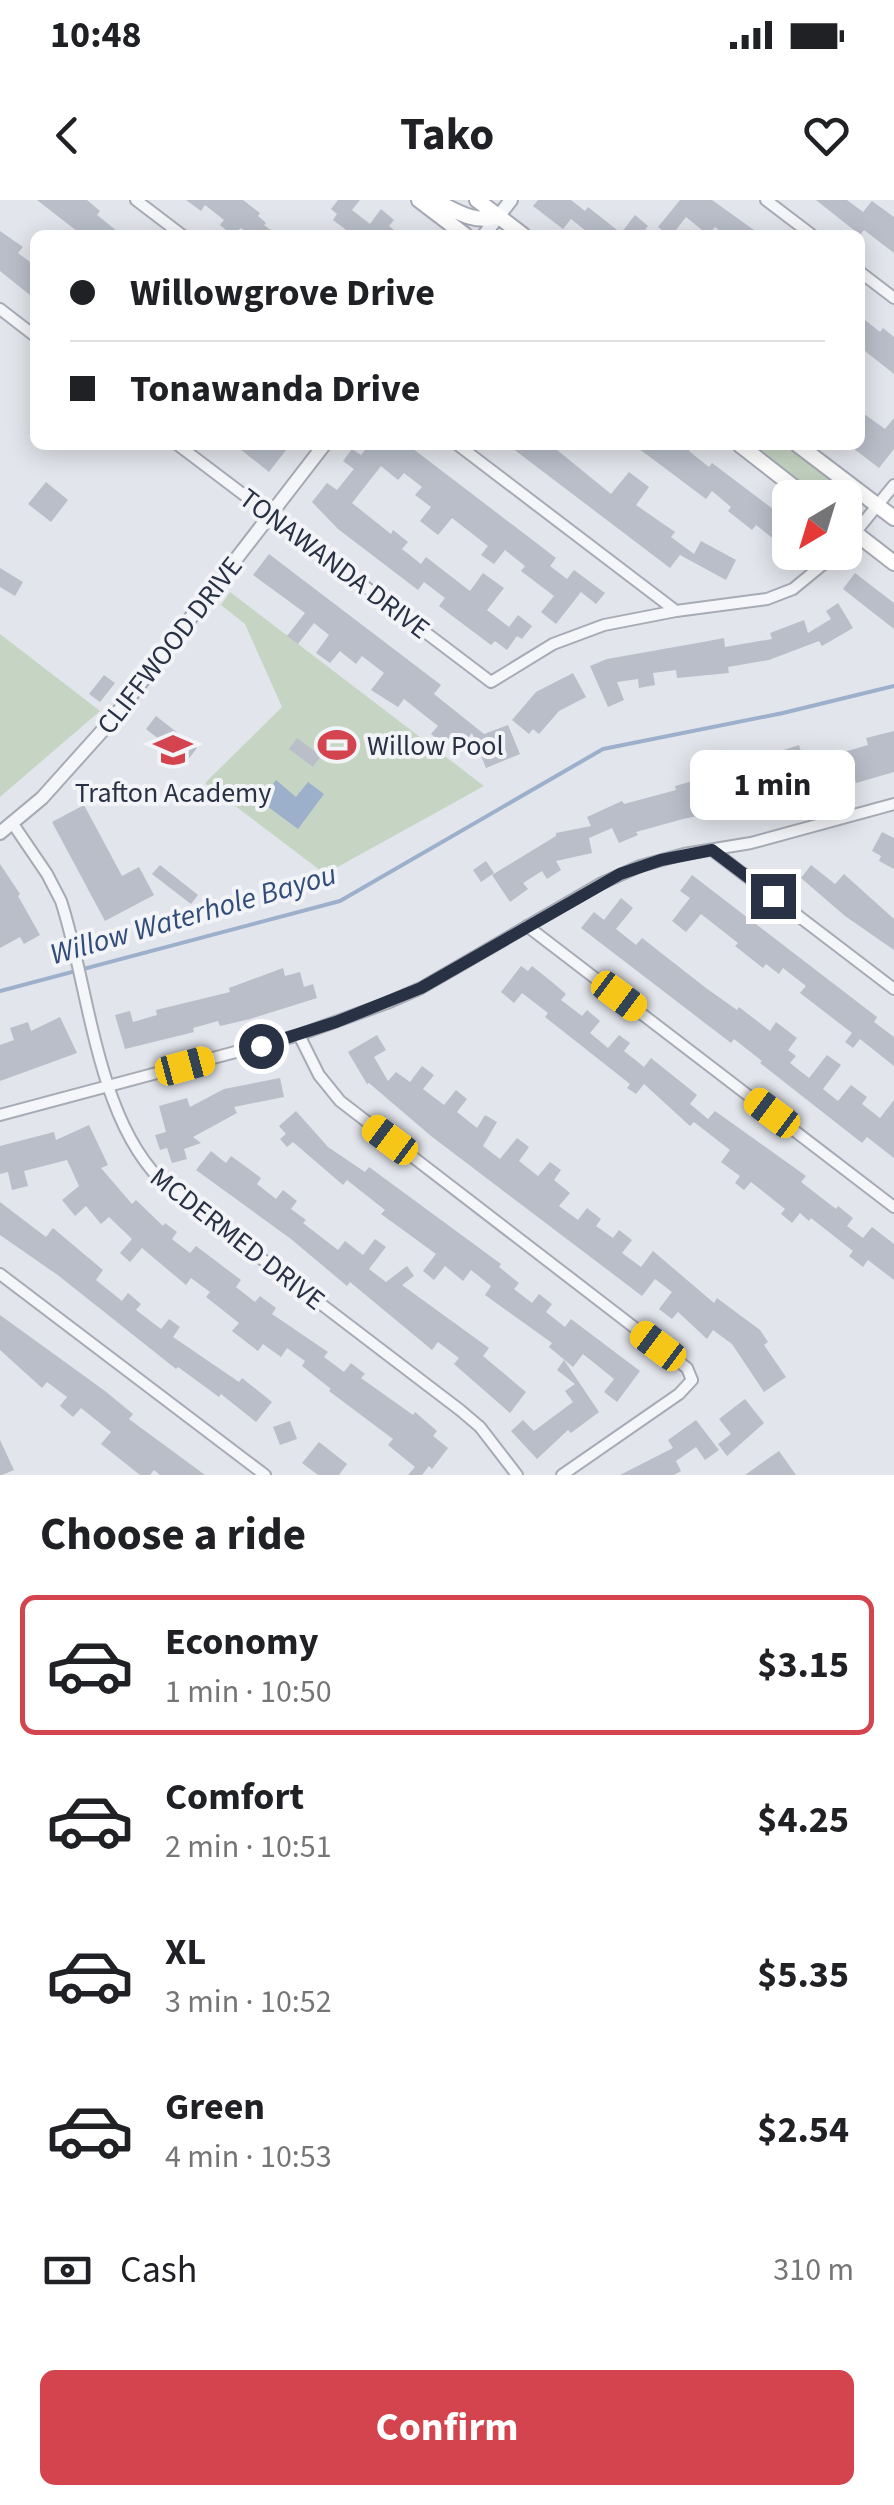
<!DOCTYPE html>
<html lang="en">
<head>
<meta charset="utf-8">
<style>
  :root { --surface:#fff; --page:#f6f6f6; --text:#202124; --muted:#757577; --line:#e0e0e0; --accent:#d4444e }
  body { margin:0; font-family:"Source Sans 3",sans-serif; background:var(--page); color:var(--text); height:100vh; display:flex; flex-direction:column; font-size:38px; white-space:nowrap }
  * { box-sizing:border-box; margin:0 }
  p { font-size:32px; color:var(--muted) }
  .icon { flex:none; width:55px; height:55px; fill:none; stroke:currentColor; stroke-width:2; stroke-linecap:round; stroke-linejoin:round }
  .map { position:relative; height:1275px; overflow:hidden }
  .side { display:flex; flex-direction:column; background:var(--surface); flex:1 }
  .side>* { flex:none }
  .guide { position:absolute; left:30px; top:30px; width:835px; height:220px; border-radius:15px; box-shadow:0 5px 25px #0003; display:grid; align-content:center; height:220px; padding:0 40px; background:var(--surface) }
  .needle { width:65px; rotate:218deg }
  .tools { position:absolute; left:772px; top:280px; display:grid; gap:20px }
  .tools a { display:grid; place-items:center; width:90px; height:90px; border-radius:15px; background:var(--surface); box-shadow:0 5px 25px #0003; font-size:50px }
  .end { position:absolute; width:45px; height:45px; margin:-22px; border:12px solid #293144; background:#fff; box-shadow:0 0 0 5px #fff }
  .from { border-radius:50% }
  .bubble { position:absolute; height:70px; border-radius:15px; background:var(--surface); box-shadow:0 5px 25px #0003; font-size:32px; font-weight:700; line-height:70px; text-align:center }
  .car { position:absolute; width:30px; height:60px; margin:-30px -15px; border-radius:12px; box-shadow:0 0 8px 2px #0007; background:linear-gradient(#f5c518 24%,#345 0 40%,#f5c518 0 76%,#345 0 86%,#f5c518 0) }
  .guide b { display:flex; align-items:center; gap:35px; height:95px; font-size:38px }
  .guide b+b { border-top:2px solid var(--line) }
  .guide i { width:25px; height:25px; background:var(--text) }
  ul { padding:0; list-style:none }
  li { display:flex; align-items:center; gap:30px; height:140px; margin:0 20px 15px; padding:0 20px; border:5px solid transparent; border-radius:15px }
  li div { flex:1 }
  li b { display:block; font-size:38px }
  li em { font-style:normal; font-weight:700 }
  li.on { border-color:var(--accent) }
  li>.icon { width:90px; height:90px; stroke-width:1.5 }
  h2 { padding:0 40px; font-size:45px; line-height:120px }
  .pay { display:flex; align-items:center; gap:25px; height:110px; padding:0 40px; font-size:38px }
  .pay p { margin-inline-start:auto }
  .cta { display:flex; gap:20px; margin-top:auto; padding:20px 40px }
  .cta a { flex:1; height:115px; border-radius:15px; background:var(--accent); color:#fff; font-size:40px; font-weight:700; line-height:115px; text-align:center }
  .status { display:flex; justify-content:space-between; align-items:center; height:70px; padding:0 50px; background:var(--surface); direction:ltr }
  .status svg { height:28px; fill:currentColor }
  header { display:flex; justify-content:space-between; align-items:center; height:130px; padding:0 40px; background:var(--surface); font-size:45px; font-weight:700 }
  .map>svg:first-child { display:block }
  .green { fill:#c6d5c3 }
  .water { fill:#9cb0cc }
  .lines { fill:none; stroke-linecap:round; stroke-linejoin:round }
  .stream { stroke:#9cb0cc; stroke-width:4 }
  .building { fill:#b9bec9 }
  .minor-casing { stroke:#a7abb6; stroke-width:14 }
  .tertiary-casing { stroke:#a7abb6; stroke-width:16 }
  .secondary-casing { stroke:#a7abb6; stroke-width:18 }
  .minor { stroke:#f5f6f9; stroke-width:10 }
  .tertiary { stroke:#f5f6f9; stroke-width:12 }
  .secondary { stroke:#fff; stroke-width:14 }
  .route { stroke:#293144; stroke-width:12 }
  .labels { text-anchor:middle; stroke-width:8; stroke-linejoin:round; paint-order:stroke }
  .street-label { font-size:28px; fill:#293144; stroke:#f2f4f8 }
  .poi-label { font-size:28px; fill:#293144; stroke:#f2f4f8; text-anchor:start }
  .water-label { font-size:30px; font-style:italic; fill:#324c7a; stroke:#f2f4f8 }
</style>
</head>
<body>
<div class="status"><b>10:48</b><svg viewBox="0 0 49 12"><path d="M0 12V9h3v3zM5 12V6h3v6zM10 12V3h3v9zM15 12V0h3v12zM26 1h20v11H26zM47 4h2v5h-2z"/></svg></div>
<header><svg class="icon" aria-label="back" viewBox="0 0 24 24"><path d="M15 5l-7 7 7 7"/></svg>Tako<svg class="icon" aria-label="heart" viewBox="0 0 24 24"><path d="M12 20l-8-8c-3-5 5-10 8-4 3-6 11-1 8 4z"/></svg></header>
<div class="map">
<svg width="894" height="1275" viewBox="0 0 894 1275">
  <rect width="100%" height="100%" fill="#e2e5eb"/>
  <path class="green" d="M752 245H787L840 287 861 310 855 314 845 309V298L820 297Z
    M230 392 484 586 325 674 205 583 282 507 245 424 221 405Z
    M0 434 100 511 0 597Z"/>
  <path class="water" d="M276 580 296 597 308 582 324 594 298 629 260 601Z"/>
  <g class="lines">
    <path class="stream" d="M0 791 340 701 603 549 783 513 894 486"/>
  </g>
  <path class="building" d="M37 0H87L100 11 97 15 122 35H82Z
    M186 0H243L260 13 258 16 266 23 264 25 277 35H250L241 28 232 35 220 25 224 20 205 5 201 11Z
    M338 0H360L352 10 370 24 381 9 394 20 389 26 400 35H353L333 20 337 14 331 9Z
    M538 0H571L585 11 588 7 621 33 635 15 648 26 641 35H591L571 19 563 29 533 6Z
    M680 0H712L761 35H725L715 27 708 35 686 17 672 35H668L658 27Z
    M816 0H847L863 12 872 1 894 17V53L864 30 860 35Z
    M0 31 23 47 18 53 34 65 31 68 35 71V99L0 71Z
    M860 116 880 132 883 128 894 137V174L860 147Z
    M860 211 885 229 894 218V249L879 268 849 245H860Z
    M235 245H290L269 272Z
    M369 245H408L556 358 550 366 567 379 574 370 605 393 596 404 581 392 556 424 541 412 554 396 521 371 525 366 505 350 494 364 481 355 488 346 452 318 438 335 420 321 431 307 415 295 422 287 404 273 398 280 381 266 352 303 391 334 393 330 408 342 402 349 421 364 426 357 470 391 483 373 504 388 487 410 509 427 518 415 532 426 522 439 517 436 507 450 495 441 491 445 439 406 445 398 424 382 418 390 338 329 312 302 327 283 337 290 354 269 343 261 352 249 361 255Z
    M508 245H551L611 294 629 272 649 287 636 305 675 332 671 337 694 354 701 341 736 360 726 380 680 355 670 368Z
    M634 245H662L667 249 670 245H693L689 251 709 267 712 263 790 322V361L776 350 780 344 756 325 752 330 728 311 731 307 712 291 706 299Z
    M46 282 68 300 51 322 28 304Z
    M269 354 441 485 434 494 484 534 508 525 520 554 486 568 472 533 461 546 450 537 444 544 431 534 438 526 404 499 398 507 371 490 384 473 362 456 356 464 340 451 330 463 316 453 329 435 314 423 298 444 287 436 305 413 253 375Z
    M0 368 23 382 15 396 0 387Z
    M855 373 894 403V429L843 389Z
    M838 403 853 428 822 446 819 441 769 460 728 467 729 473 677 478 676 470 653 473 655 485 639 488 638 479 617 482 624 500 608 507 590 466 607 459 703 442 724 438 725 447 772 439 770 433 804 420 808 433 831 419 826 411Z
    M573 473 586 497 559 511 539 534 533 529 529 534 512 520 536 492Z
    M104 475 115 483 100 502 89 494Z
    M156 516 197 548 187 561 146 529Z
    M894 531V572L856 583 855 579 832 586 833 589 748 612H716L683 619 636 632 638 635 619 643 612 628 589 638 592 653 556 661 561 670 547 679 542 671 523 683 528 689 510 702 492 675 556 636V633L591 626 587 617 622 601 624 604 676 590 675 586 693 581 690 570 703 567 705 574 731 573 732 592 744 591 768 585 766 575 790 569 784 550 799 545 804 561 822 555 823 558 868 545 866 538Z
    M297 538 321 556 313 567 289 549Z
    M84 605 122 676 139 667 154 695 105 721 52 622Z
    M882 632 894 638V669L879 661 881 656 872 651Z
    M486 661 494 673 481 682 473 670Z
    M0 664 20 694 18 696 40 735 24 744 20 737 0 748Z
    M160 665 198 695 191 704 152 674Z
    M811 665 835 684 844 674 894 719V750L845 716 801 678Z
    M692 675 877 817 874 822 894 837V866L860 839 853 848 845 842 852 833 800 793 806 786 783 768 779 774 766 764 763 768 735 746 738 743 701 714 686 732 672 721 690 698 680 691Z
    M621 698 633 708 616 729 636 745 642 738 706 788 737 810 739 807 770 831 776 822 797 838 788 850 796 856 790 863 809 878 827 855 841 865 823 889 838 901 851 885 867 897 862 904 880 918 894 900V958L867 937 862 943 760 863 762 861 734 839 731 843 581 728 594 712 604 720Z
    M521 766 528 771 532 766 552 782 566 794 561 800 582 816 587 810 600 821 590 833 608 848 619 835 630 843 624 851 644 867 651 858 697 895 690 904 708 919 715 911 806 976 801 982 836 1009 838 1006 853 1018 847 1026 863 1038 872 1027 894 1044V1080L868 1060 863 1067 849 1056 853 1051 811 1018 809 1021 800 1013 792 1023 781 1014 785 1009 751 982 744 990 735 983 740 976 721 962 730 950 694 922 690 926 644 884 636 894 627 888 630 884 545 817 548 813 522 793 514 803 501 792Z
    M283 768 285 776 300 772 304 787 313 784 317 798 250 819 220 826 218 821 193 828 194 832 125 849 115 815 130 811 133 822 157 815 156 810 230 792 229 788Z
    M60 817 77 853 0 881V845L14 840 10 828 28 822 31 831Z
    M377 835 386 850 374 857 388 881 396 872 410 882 422 866 434 875 423 889 444 905 456 890 467 899 457 912 477 928 485 915 497 922 483 946 500 959 517 938 529 947 519 961 538 976 550 962 561 970 554 980 570 993 559 1006 578 1020 587 1008 601 1019 596 1026 613 1038 619 1030 632 1040 622 1053 641 1067 653 1051 714 1103 717 1098 760 1130 768 1142 764 1145 786 1177 764 1192 732 1144 713 1130 707 1139 678 1112 672 1119 659 1109 672 1092 655 1079 642 1096 431 936 369 883 367 884 348 852Z
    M280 878 284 897 234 907 237 913 193 937 201 943 184 949 187 959 172 963 167 948 160 950 155 935 166 932 159 906 187 898 190 907 224 889Z
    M296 911 328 947 365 972 369 967 501 1064 499 1067 519 1083 514 1089 532 1103 539 1094 552 1104 546 1112 565 1127 571 1119 640 1171 617 1202 604 1192 614 1179 583 1154 573 1167 549 1147 552 1143 485 1095 491 1086 471 1070 463 1081 445 1066 434 1080 423 1071 436 1054 381 1014 385 1010 347 980 343 985 293 942 287 947 280 939 286 934 279 926Z
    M89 925 108 965 101 968 132 1004 136 1000 163 1026 165 1023 177 1032 172 1039 190 1053 196 1046 241 1080 236 1087 255 1102 260 1096 276 1108 272 1114 328 1152 324 1157 344 1172 351 1163 365 1174 361 1178 413 1215 415 1212 437 1231 433 1236 448 1248 432 1269 429 1266 422 1275H408L415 1267 388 1245 393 1239 329 1191 331 1189 302 1166 305 1161 287 1148 281 1157 263 1144 258 1151 232 1131 239 1123 206 1097 210 1092 191 1078 186 1085 142 1048 130 1062 120 1053 132 1039 109 1017 101 1024 86 1006 75 1016 62 1000 79 986 67 960 24 971 28 986 12 990 8 972 0 974V946L54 932 56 940Z
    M211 951 226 963 231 956 249 969 261 978 257 984 276 999 283 990 297 1001 291 1009 306 1020 303 1023 338 1050 345 1041 363 1055 375 1039 386 1047 369 1069 386 1082 407 1066 414 1076 402 1085 489 1148 483 1156 526 1192 510 1213 454 1164 459 1158 438 1142 432 1150 350 1082 347 1086 291 1039 196 970Z
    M0 1002 46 1037 53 1028 103 1070 96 1080 122 1101 128 1093 141 1104 136 1110 161 1129 169 1119 180 1127 173 1137 239 1182 242 1178 272 1202 256 1222 221 1194 219 1197 178 1167 176 1169 59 1076 0 1035Z
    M0 1115 105 1191 133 1214 129 1219 205 1275H160L154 1270 150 1275H140L101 1244 111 1232 81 1208 73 1217 60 1206 67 1197 47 1182 42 1188 0 1150Z
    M564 1160 599 1212 571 1233 568 1230 537 1259 511 1231 523 1220 534 1231 573 1202 565 1191 575 1184 557 1170Z
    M745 1199 764 1223 727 1256 718 1244 731 1234 719 1219Z
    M696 1220 719 1250 705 1260 696 1247 676 1261 681 1271 674 1275H620L673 1248 668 1240Z
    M290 1221 297 1239 280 1245 273 1227Z
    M0 1240 14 1270 2 1275H0Z
    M319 1242 347 1264 339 1275H318L302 1263Z
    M779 1251 796 1275H745L766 1260Z"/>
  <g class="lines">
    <g class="minor-casing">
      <path id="minor" d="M136 0 182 35
        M766 0 812 35
        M860 72 894 98
        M0 109 35 136
        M178 245 491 482 553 444 604 425 676 411 767 399 793 389 838 352
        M458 245 676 411
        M845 345 894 285
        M13 624 47 674 61 701C90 789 96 925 169 988L460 1210 480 1227 517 1275
        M712 650 894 789
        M527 726 894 1007
        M299 835 319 875 340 901 687 1168 692 1180 679 1194 562 1275
        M0 915 299 835 387 803 421 788 600 684 640 666 684 654 751 643 894 604
        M0 1074 265 1275"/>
    </g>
    <g class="tertiary-casing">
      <path id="tertiary" d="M484 35 511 0
        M0 633 42 598 112 520 324 245"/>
    </g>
    <g class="secondary-casing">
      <path id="secondary" d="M419 0 465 35
        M434 0C454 10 475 25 498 16
        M477 0 523 35
        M740 245 808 298
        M798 245 894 318
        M845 325 894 363"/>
    </g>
    <use href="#minor" class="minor"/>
    <use href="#tertiary" class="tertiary"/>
    <use href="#secondary" class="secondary"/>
  </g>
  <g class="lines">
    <path class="route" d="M261 846 336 822 421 788 620 674 661 660 712 650 773 696"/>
  </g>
  <defs>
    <g id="stadium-bare" transform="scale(3)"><path d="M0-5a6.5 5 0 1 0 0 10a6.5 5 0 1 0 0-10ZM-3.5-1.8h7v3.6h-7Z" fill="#d4444e" stroke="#f2f4f8" stroke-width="2.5" paint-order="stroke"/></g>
    <g id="school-bare" transform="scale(3)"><path d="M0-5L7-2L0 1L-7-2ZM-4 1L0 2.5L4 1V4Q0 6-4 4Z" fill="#d4444e" stroke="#f2f4f8" stroke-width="2.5" paint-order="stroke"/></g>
  </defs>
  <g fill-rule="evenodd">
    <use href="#stadium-bare" x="337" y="545"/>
    <use href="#school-bare" x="173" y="550"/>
  </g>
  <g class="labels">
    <g class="street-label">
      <text transform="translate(335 363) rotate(37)" y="10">TONAWANDA DRIVE</text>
      <text transform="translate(169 445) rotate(-52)" y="10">CLIFFWOOD DRIVE</text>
      <text transform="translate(238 1038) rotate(38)" y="10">MCDERMED DRIVE</text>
    </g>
    <g class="poi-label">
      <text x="367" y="555">Willow Pool</text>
      <text x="173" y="602" text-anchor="middle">Trafton Academy</text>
    </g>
    <g class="water-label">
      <text transform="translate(193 714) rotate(-16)" y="10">Willow Waterhole Bayou</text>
    </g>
  </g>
</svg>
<div class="tools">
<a><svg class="needle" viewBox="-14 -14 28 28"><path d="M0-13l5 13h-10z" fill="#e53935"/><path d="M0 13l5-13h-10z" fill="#757577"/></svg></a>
</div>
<i class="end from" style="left:261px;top:846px"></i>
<i class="end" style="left:773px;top:696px"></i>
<div class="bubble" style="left:690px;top:550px;width:165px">1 min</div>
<i class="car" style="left:619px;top:796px;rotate:127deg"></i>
<i class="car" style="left:185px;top:866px;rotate:75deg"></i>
<i class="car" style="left:772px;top:913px;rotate:307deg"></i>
<i class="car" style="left:390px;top:940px;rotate:307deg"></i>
<i class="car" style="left:658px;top:1146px;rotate:307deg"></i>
<div class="guide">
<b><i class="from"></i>Willowgrove Drive</b>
<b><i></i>Tonawanda Drive</b>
</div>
</div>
<section class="side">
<h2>Choose a ride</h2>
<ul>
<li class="on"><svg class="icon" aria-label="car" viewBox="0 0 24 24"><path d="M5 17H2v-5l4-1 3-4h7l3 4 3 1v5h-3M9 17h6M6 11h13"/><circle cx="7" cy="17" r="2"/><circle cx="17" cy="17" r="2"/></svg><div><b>Economy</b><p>1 min · 10:50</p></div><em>$3.15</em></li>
<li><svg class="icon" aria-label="car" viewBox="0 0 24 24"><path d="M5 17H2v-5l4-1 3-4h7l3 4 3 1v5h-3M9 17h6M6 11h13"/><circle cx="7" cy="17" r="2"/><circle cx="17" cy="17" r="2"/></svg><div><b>Comfort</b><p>2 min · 10:51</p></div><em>$4.25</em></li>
<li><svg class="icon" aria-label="car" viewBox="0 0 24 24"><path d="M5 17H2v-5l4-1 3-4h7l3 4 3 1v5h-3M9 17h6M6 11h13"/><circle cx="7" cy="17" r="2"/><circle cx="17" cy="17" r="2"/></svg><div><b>XL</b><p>3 min · 10:52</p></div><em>$5.35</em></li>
<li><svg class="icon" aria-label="car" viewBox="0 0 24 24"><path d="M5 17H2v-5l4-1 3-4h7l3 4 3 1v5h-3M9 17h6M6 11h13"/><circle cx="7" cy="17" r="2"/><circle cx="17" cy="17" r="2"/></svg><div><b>Green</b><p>4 min · 10:53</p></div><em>$2.54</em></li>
</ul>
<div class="pay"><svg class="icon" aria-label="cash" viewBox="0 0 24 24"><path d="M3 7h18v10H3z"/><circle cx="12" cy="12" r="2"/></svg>Cash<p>310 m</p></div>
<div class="cta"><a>Confirm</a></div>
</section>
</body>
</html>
